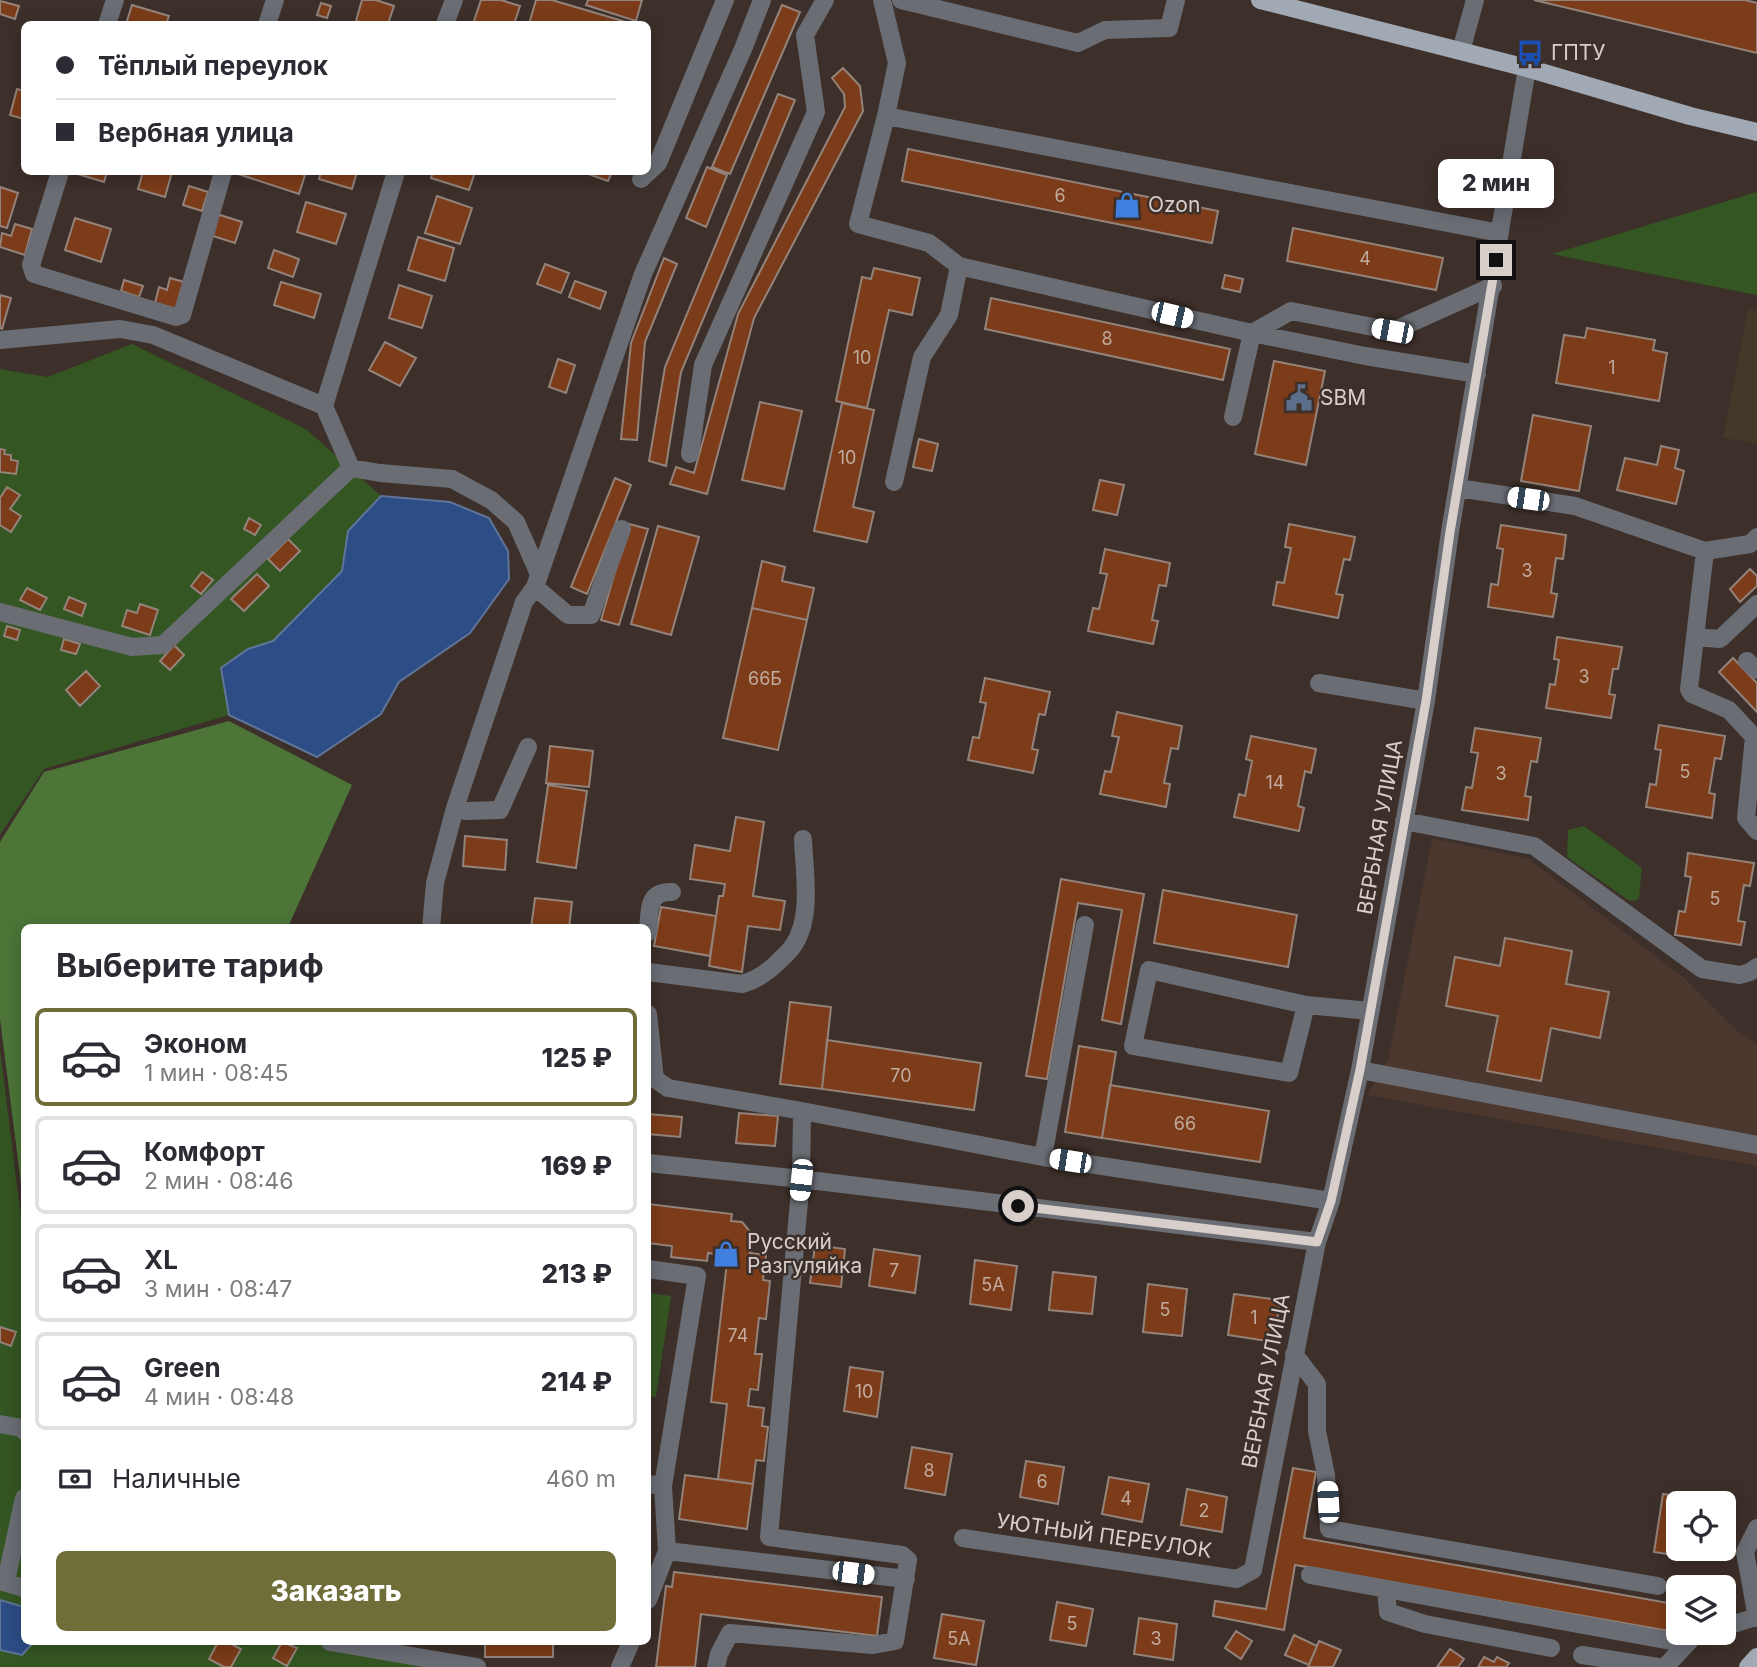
<!DOCTYPE html>
<html lang="ru">
<head>
<meta charset="utf-8">
<style>
  :root { --surface:#fff; --page:#f7f7f7; --text:#2b2b33; --muted:#7c7c81; --line:#e1e1e2; --accent:#6f6d38 }
  body { margin:0; font-family:Inter,sans-serif; background:var(--page); color:var(--text); height:100vh; display:flex; flex-direction:column; font-size:26px; white-space:nowrap }
  * { box-sizing:border-box; margin:0 }
  p { font-size:23px; color:var(--muted) }
  .icon { flex:none; width:38px; height:38px; fill:none; stroke:currentColor; stroke-width:2; stroke-linecap:round; stroke-linejoin:round }
  .map { position:relative; flex:1; overflow:hidden }
  .details { position:absolute; left:21px; top:924px; width:630px; height:721px; display:flex; flex-direction:column; background:var(--surface); border-radius:10px; box-shadow:0 4px 18px #0003 }
  .details>* { flex:none }
  .banner { position:absolute; left:21px; top:21px; width:630px; height:154px; border-radius:10px; box-shadow:0 4px 18px #0003; display:grid; align-content:center; height:154px; padding:0 35px; background:var(--surface) }
  .buttons { position:absolute; left:1666px; top:1491px; display:grid; gap:14px }
  .buttons a { display:grid; place-items:center; width:70px; height:70px; border-radius:10px; background:var(--surface); box-shadow:0 4px 18px #0003; font-size:35px }
  .end { position:absolute; width:32px; height:32px; margin:-16px; border:9px solid #d8cfcb; background:#111; box-shadow:0 0 0 4px #111 }
  .from { border-radius:50% }
  .bubble { position:absolute; height:49px; border-radius:10px; background:var(--surface); box-shadow:0 4px 18px #0003; font-size:23px; font-weight:800; line-height:49px; text-align:center }
  .car { position:absolute; width:21px; height:42px; margin:-21px -10px; border-radius:9px; box-shadow:0 0 5px 2px #0007; background:linear-gradient(#fff 24%,#345 0 40%,#fff 0 76%,#345 0 86%,#fff 0) }
  .banner b { display:flex; align-items:center; gap:24px; height:66px; font-size:26px }
  .banner b+b { border-top:2px solid var(--line) }
  .banner i { width:18px; height:18px; background:var(--text) }
  ul { padding:0; list-style:none }
  li { display:flex; align-items:center; gap:21px; height:98px; margin:0 14px 10px; padding:0 21px; border:4px solid var(--line); border-radius:10px }
  li div { flex:1 }
  li b { display:block; font-size:26px }
  li em { font-style:normal; font-weight:800 }
  li.active { border-color:var(--accent) }
  li>.icon { width:63px; height:63px; stroke-width:1.5 }
  h2 { padding:0 35px; font-size:32px; line-height:84px }
  .pay { display:flex; align-items:center; gap:18px; height:77px; padding:0 35px; font-size:26px }
  .pay p { margin-inline-start:auto }
  .button { display:flex; gap:14px; margin-top:auto; padding:14px 35px }
  .button a { flex:1; height:80px; border-radius:10px; background:var(--accent); color:#fff; font-size:28px; font-weight:800; line-height:80px; text-align:center }
  .map>svg:first-child { display:block }
  .commercial { fill:#423928 }
  .built { fill:#4b372e }
  .green { fill:#345622 }
  .forest { fill:#4c7537 }
  .water { fill:#2c4d85; stroke:#60749a; stroke-width:2 }
  .building { fill:#7c3c19; stroke:#93837b; stroke-width:2 }
  .lines { fill:none; stroke-linecap:round; stroke-linejoin:round }
  .minor { stroke:#6a6e74; stroke-width:18 }
  .major { stroke:#a0a9b4; stroke-width:18 }
  .route { stroke:#d8cfcb; stroke-width:9 }
  .labels { text-anchor:middle; stroke-width:5; stroke-linejoin:round; paint-order:stroke }
  .number-label { font-size:18px; fill:#c1aa9e }
  .poi-label { font-size:21px; fill:#d8cfcb; stroke:#3d2f29; text-anchor:start }
  .street-label { font-size:21px; fill:#d8cfcb; stroke:#3d2f29 }
</style>
</head>
<body>
<div class="map">
<svg width="1757" height="1667" viewBox="0 0 1757 1667">
  <rect width="100%" height="100%" fill="#3d2f29"/>
  <path class="commercial" d="M1748 309 1757 311V443L1723 438Z"/>
  <path class="built" d="M1432 838 1529 859 1684 978 1735 1029 1757 1044V1166L1367 1095 1388 1059Z"/>
  <path class="green" d="M1757 192V295L1552 254Z
    M132 344 306 429 381 496 348 531 342 571 273 641 248 649 221 668 229 715 44 769 0 835V369L48 377Z
    M1584 826 1642 868 1639 898 1636 901 1628 900 1567 857 1568 830Z
    M0 1049 24 1242V1407L22 1412 24 1413V1642H350L433 1667H0Z
    M648 1293 671 1296 656 1397 648 1396Z"/>
  <path class="forest" d="M229 721 352 785 288 927 24 928V1207L0 1019V842L44 772Z"/>
  <path class="water" d="M381 496 450 502 489 518 508 551 509 579 470 633 399 682 381 714 317 757 229 715 221 668 248 649 273 641 342 571 348 531Z
    M0 1600 24 1607V1642H34L22 1655 0 1650Z"/>
  <path class="building" d="M362 0H376L394 6 388 24H368L356 21Z
    M481 0H501L520 6 514 24H473Z
    M536 0H552L633 24H529Z
    M588 0H642L636 21 586 5Z
    M1534 0H1745L1757 3V53Z
    M0 1 19 6 15 19 0 14Z
    M321 3 331 6 327 18 317 15Z
    M132 5 169 16 166 24H126Z
    M782 5 800 12 730 174 712 167Z
    M843 68 860 86 863 111 754 318 707 494 670 484 676 467 694 473 738 314 845 107 844 94 832 78Z
    M17 89 24 91V119L10 115Z
    M778 94 795 100 681 372 666 466 649 461 665 367Z
    M908 149 1218 211 1212 243 902 181Z
    M707 167 727 175 706 227 686 218Z
    M71 172H107L104 182Z
    M143 172H172L165 197 138 189Z
    M236 172H294L305 175 299 194 235 173Z
    M321 172H357L352 189 319 179Z
    M433 172H475L469 190 431 178Z
    M593 172H612L608 181 591 175Z
    M189 186 208 192 202 211 183 205Z
    M0 187 18 193 7 228 0 226Z
    M437 196 472 208 460 244 425 233Z
    M306 202 346 214 336 244 297 232Z
    M217 214 242 222 235 243 210 235Z
    M75 218 111 229 101 262 65 250Z
    M15 224 32 229 25 255 0 247 2 233 11 236Z
    M1293 228 1443 258 1436 290 1287 261Z
    M418 237 454 248 445 281 408 270Z
    M274 250 299 259 293 277 268 268Z
    M664 258 677 264 645 342 637 440 621 439 631 343Z
    M545 264 569 273 561 293 537 284Z
    M874 268 920 278 912 315 889 310 867 408 836 401 862 277 871 279Z
    M1225 275 1243 279 1240 292 1222 288Z
    M170 278 184 282 176 309 155 303 159 287 167 290Z
    M124 280 143 286 139 297 121 291Z
    M575 281 606 292 600 309 569 297Z
    M281 282 321 294 314 318 274 305Z
    M399 285 432 296 422 328 389 318Z
    M0 295 11 298 2 329 0 328Z
    M991 298 1230 349 1223 380 985 329Z
    M1587 328 1655 340 1653 350 1667 353 1659 401 1556 383 1564 335 1585 338Z
    M385 342 416 358 400 386 369 370Z
    M558 359 575 365 566 393 549 387Z
    M1274 361 1325 371 1306 465 1255 454Z
    M760 402 802 411 784 489 742 480Z
    M842 403 874 410 853 507 874 512 867 542 814 531Z
    M1533 415 1591 426 1579 491 1521 481Z
    M919 439 938 444 932 471 913 467Z
    M1661 446 1679 450 1675 468 1684 471 1676 504 1617 490 1625 458 1657 465Z
    M0 449 5 450 4 454 11 455V460L18 461 16 474 0 472Z
    M615 478 631 485 587 594 571 587Z
    M1100 480 1124 485 1117 515 1093 510Z
    M7 487 20 495 10 509 21 516 11 532 0 525V498Z
    M249 518 261 525 255 535 244 529Z
    M629 524 648 529 619 625 601 620Z
    M1289 524 1355 537 1350 560 1344 559 1336 594 1343 595 1338 618 1273 605 1277 582 1284 583 1291 548 1285 547Z
    M1501 525 1566 535 1563 559 1556 558 1551 593 1557 594 1553 617 1488 607 1491 584 1498 585 1503 549 1497 548Z
    M658 526 699 537 671 635 631 624Z
    M288 539 300 551 280 571 268 559Z
    M1105 549 1170 563 1166 586 1159 585 1152 620 1158 621 1153 644 1088 631 1093 608 1099 609 1107 574 1100 573Z
    M762 561 785 567 782 581 814 588 807 620 752 608Z
    M1750 569 1757 576V586L1740 602 1730 589Z
    M202 572 213 580 201 594 191 586Z
    M257 574 269 586 244 611 231 599Z
    M27 588 47 598 40 610 20 600Z
    M69 597 86 604 82 616 64 609Z
    M140 604 158 610 150 635 122 626 127 610 137 613Z
    M752 608 807 620 778 750 723 738Z
    M7 626 20 630 17 640 4 636Z
    M1557 637 1622 647 1618 669H1613L1609 694 1615 695 1611 718 1546 708 1550 684 1555 685 1559 660 1554 659Z
    M64 639 80 644 76 654 61 650Z
    M174 645 184 655 170 670 160 661Z
    M1733 658 1757 683V712L1719 672Z
    M86 671 100 686 80 706 66 690Z
    M985 678 1050 692 1045 715 1039 714 1032 749 1038 750 1033 773 968 760 973 737 979 738 986 703 980 702Z
    M1117 712 1182 726 1178 749 1171 748 1164 783 1170 784 1166 807 1100 794 1105 771 1111 772 1119 737 1112 736Z
    M1659 725 1725 736 1721 759 1715 758 1709 793 1715 794 1712 818 1646 807 1650 784 1656 785 1661 750 1655 749Z
    M1475 728 1541 738 1537 762 1531 761 1525 796 1531 797 1528 820 1462 810 1466 787 1472 788 1478 753 1471 752Z
    M1251 736 1316 749 1311 773 1305 771 1298 806 1304 808 1299 831 1234 817 1239 794 1245 796 1252 761 1246 759Z
    M550 746 593 751 589 787 546 783Z
    M548 785 587 791 576 868 537 862Z
    M736 817 764 822 753 896 785 901 780 930 748 926 742 972 709 966 719 896H723L725 884 690 879 695 845 730 851Z
    M465 836 507 840 505 870 463 866Z
    M1688 853 1754 863 1750 886 1744 885 1738 921 1745 922 1741 945 1675 935 1679 911 1685 912 1691 877 1685 876Z
    M1061 879 1144 894 1121 1024 1102 1020 1122 910 1078 903 1047 1079 1026 1076Z
    M1163 890 1297 915 1288 967 1154 943Z
    M535 898 572 902 569 928H531Z
    M661 907 716 916 710 956 654 946Z
    M1505 938 1572 951 1566 984 1609 992 1600 1038 1551 1028 1541 1081 1487 1071 1498 1016 1446 1006 1455 957 1500 966Z
    M790 1002 831 1007 822 1089 780 1084Z
    M827 1040 981 1063 974 1110 822 1089Z
    M1079 1046 1116 1052 1102 1138 1065 1132Z
    M1110 1085 1269 1111 1260 1162 1102 1138Z
    M739 1113 778 1116 775 1146 736 1143Z
    M648 1114 682 1117 680 1137 648 1134Z
    M648 1204 732 1214 731 1221 742 1222 753 1235 750 1253 766 1255 763 1280 770 1281 766 1319 759 1318 755 1354H762L758 1390 750 1389 748 1406 764 1408 762 1426 768 1427 764 1461 756 1460 753 1484 718 1479 727 1404 711 1402 727 1262 721 1255 708 1253 707 1261 671 1257 672 1246 648 1243Z
    M815 1245 845 1249 841 1287 810 1283Z
    M874 1249 920 1256 915 1293 869 1286Z
    M975 1260 1017 1266 1011 1310 970 1304Z
    M1053 1272 1096 1277 1092 1314 1049 1310Z
    M1148 1284 1187 1289 1182 1336 1143 1332Z
    M1234 1294 1280 1300 1274 1342 1228 1335Z
    M0 1327 16 1332 11 1346 0 1342Z
    M850 1367 883 1372 877 1417 844 1411Z
    M912 1447 952 1454 945 1495 905 1488Z
    M1026 1461 1064 1467 1058 1504 1020 1497Z
    M1293 1468 1316 1472 1304 1538 1674 1604 1669 1631 1295 1565 1284 1630 1213 1616 1215 1601 1266 1609Z
    M685 1475 753 1484 747 1529 679 1519Z
    M1109 1477 1149 1484 1142 1522 1102 1514Z
    M1187 1489 1227 1497 1222 1532 1181 1525Z
    M1663 1494 1702 1500V1503H1678V1549H1695L1694 1558 1654 1552Z
    M674 1572 882 1597 877 1636 701 1614 695 1667H656L666 1586 672 1587Z
    M1057 1602 1093 1609 1086 1646 1050 1640Z
    M942 1614 984 1621 976 1665 934 1658Z
    M1139 1618 1177 1624 1173 1660 1134 1654Z
    M1236 1631 1252 1641 1241 1659 1225 1648Z
    M1294 1635 1317 1646 1309 1665 1285 1655Z
    M1319 1641 1341 1650 1333 1667H1308Z
    M218 1642H227L241 1649 231 1667H224L209 1659Z
    M282 1642 297 1648 287 1666 273 1658Z
    M485 1642H553V1657H485Z
    M1450 1649 1464 1659 1458 1667H1437Z
    M1484 1657 1494 1662 1497 1657 1509 1663 1506 1667H1478Z"/>
  <g class="lines">
    <path class="minor" d="M882 0 897 63 886 116 1500 233
      M901 0 1078 43 1105 30 1169 28 1176 0
      M107 24 115 0
      M267 24 275 0
      M445 24 454 0
      M1461 51 1475 0
      M886 116 858 224 929 243 959 266 1252 333 1291 311 1393 331 1493 286
      M60 172 31 265 34 274 176 317 182 315 223 172
      M641 179 658 163 725 0
      M0 340 120 329 153 335 324 406 351 468 380 473 452 479 491 500 516 522 539 574
      M324 406 396 172
      M1233 417 1252 333 1365 356 1477 374
      M690 454 703 365 816 112 805 35 825 0
      M894 482 922 357 949 315 959 266
      M1458 488 1575 506 1705 551 1689 689 1692 694 1729 710 1754 737 1746 818 1757 831
      M1705 551 1750 544 1757 537
      M535 587 568 615H591L622 529
      M0 612 132 647 163 645 351 468
      M1695 637 1720 639 1757 604
      M1747 661 1757 670
      M1319 683 1426 701
      M455 808 466 811 500 810 528 747
      M1404 821 1534 846 1702 969 1740 975 1750 972 1757 967
      M431 928 435 883 455 808 524 602 535 587 643 274 743 49 762 0
      M648 932C650 912 646 891 672 892
      M648 972 742 984C757 980 767 973 778 962 783 957 789 952 793 946 813 918 804 871 803 839
      M1306 1005 1289 1073 1133 1046 1149 970 1306 1005 1370 1011
      M648 1014 655 1079 668 1088 802 1111 1043 1157 1331 1201
      M1360 1070 1757 1145
      M1043 1157 1085 925
      M648 1163 801 1179 1317 1242
      M648 1269 697 1276 663 1486 648 1484
      M1294 1354 1317 1384V1431L1326 1475 1329 1529 1658 1586
      M0 1424 22 1428 24 1431
      M1757 1528 1745 1552 1757 1618
      M963 1538 1237 1579 1253 1570 1317 1242 1331 1201 1360 1070 1426 701 1450 532 1527 68
      M667 1551 906 1579
      M1310 1575 1671 1641 1704 1633
      M0 1581 24 1588
      M6 1581 24 1498
      M1386 1589 1388 1612 1425 1624 1551 1648
      M648 1600 667 1551 663 1486
      M1724 1627 1756 1617
      M330 1642 477 1667
      M1582 1655 1658 1667
      M620 1667 631 1642
      M716 1667 719 1654 730 1633 873 1645 895 1641 908 1560 902 1555 769 1537 801 1179 802 1111
      M1665 1667 1694 1636"/>
    <path class="major" d="M1260 0 1527 68 1690 116 1757 132
      M1748 1667 1757 1657"/>
  </g>
  <g class="lines">
    <path class="route" d="M1018 1206 1317 1242 1331 1201 1360 1070 1426 701 1450 532 1496 260"/>
  </g>
  <defs>
    <g id="bus-bare" transform="scale(2.1)"><path d="M-5-6H5V4H4V6H2V4H-2V6H-4V4H-5ZM-3.5-4V0h7V-4ZM-3.5 1.2v1.5H-2V1.2ZM2 1.2v1.5H3.5V1.2Z" fill="#1a4fb4" stroke="#3d2f29" stroke-width="2.5" paint-order="stroke"/></g>
    <g id="shop-bare" transform="scale(2.1)"><path d="M-5-2.5h2.3a2.7 3.5 0 0 1 5.4 0H5L5.5 6h-11ZM-1.5-2.5h3a1.5 2.3 0 0 0-3 0Z" fill="#3f7fe0" stroke="#3d2f29" stroke-width="2.5" paint-order="stroke"/></g>
    <g id="civic-bare" transform="scale(2.1)"><path d="M-.6-6.5H3V-4.5H.6V-3L4-1V1h2V6H-6V1h2V-1L-.6-3ZM-1.2 2.5V6h2.4V2.5Z" fill="#5c6f8a" stroke="#3d2f29" stroke-width="2.5" paint-order="stroke"/></g>
  </defs>
  <g fill-rule="evenodd">
    <use href="#bus-bare" x="1530" y="53"/>
    <use href="#shop-bare" x="1127" y="205"/>
    <use href="#civic-bare" x="1299" y="398"/>
    <use href="#shop-bare" x="726" y="1254"/>
  </g>
  <g class="labels">
    <g class="number-label">
      <text x="1060" y="202">6</text>
      <text x="1365" y="265">4</text>
      <text x="1107" y="345">8</text>
      <text x="862" y="364">10</text>
      <text x="1612" y="374">1</text>
      <text x="847" y="464">10</text>
      <text x="1527" y="577">3</text>
      <text x="1584" y="683">3</text>
      <text x="765" y="685">66Б</text>
      <text x="1685" y="778">5</text>
      <text x="1501" y="780">3</text>
      <text x="1275" y="789">14</text>
      <text x="1715" y="905">5</text>
      <text x="901" y="1082">70</text>
      <text x="1185" y="1130">66</text>
      <text x="894" y="1277">7</text>
      <text x="993" y="1291">5А</text>
      <text x="1165" y="1316">5</text>
      <text x="1254" y="1324">1</text>
      <text x="738" y="1342">74</text>
      <text x="864" y="1398">10</text>
      <text x="929" y="1477">8</text>
      <text x="1042" y="1488">6</text>
      <text x="1126" y="1505">4</text>
      <text x="1204" y="1517">2</text>
      <text x="1072" y="1630">5</text>
      <text x="959" y="1645">5А</text>
      <text x="1156" y="1645">3</text>
    </g>
    <g class="poi-label">
      <text x="1551" y="60">ГПТУ</text>
      <text x="1148" y="212">Ozon</text>
      <text x="1320" y="405">SBM</text>
      <text x="747" y="1249">Русский<tspan x="747" dy="24">Разгуляйка</tspan></text>
    </g>
    <g class="street-label">
      <text transform="translate(1380 827) rotate(-80)" y="7">ВЕРБНАЯ УЛИЦА</text>
      <text transform="translate(1266 1381) rotate(-79)" y="7">ВЕРБНАЯ УЛИЦА</text>
      <text transform="translate(1104 1536) rotate(8)" y="7">УЮТНЫЙ ПЕРЕУЛОК</text>
    </g>
  </g>
</svg>
<div class="buttons">
<a><svg class="icon" aria-label="locate" viewBox="0 0 24 24"><circle cx="12" cy="12" r="6"/><path d="M12 2v4M12 18v4M2 12h4M18 12h4"/></svg></a>
<a><svg class="icon" aria-label="layers" viewBox="0 0 24 24"><path d="M12 4l9 5-9 5-9-5zM3 14l9 5 9-5"/></svg></a>
</div>
<i class="end from" style="left:1018px;top:1206px"></i>
<i class="end" style="left:1496px;top:260px"></i>
<div class="bubble" style="left:1438px;top:159px;width:116px">2 мин</div>
<i class="car" style="left:1172px;top:315px;rotate:103deg"></i>
<i class="car" style="left:1392px;top:331px;rotate:281deg"></i>
<i class="car" style="left:1528px;top:499px;rotate:278deg"></i>
<i class="car" style="left:1070px;top:1161px;rotate:279deg"></i>
<i class="car" style="left:801px;top:1180px;rotate:186deg"></i>
<i class="car" style="left:1328px;top:1502px;rotate:357deg"></i>
<i class="car" style="left:853px;top:1573px;rotate:97deg"></i>
<div class="banner">
<b><i class="from"></i>Тёплый переулок</b>
<b><i></i>Вербная улица</b>
</div>
<section class="details">
<h2>Выберите тариф</h2>
<ul>
<li class="active"><svg class="icon" aria-label="car" viewBox="0 0 24 24"><path d="M5 17H2v-5l4-1 3-4h7l3 4 3 1v5h-3M9 17h6M6 11h13"/><circle cx="7" cy="17" r="2"/><circle cx="17" cy="17" r="2"/></svg><div><b>Эконом</b><p>1 мин · 08:45</p></div><em>125 ₽</em></li>
<li><svg class="icon" aria-label="car" viewBox="0 0 24 24"><path d="M5 17H2v-5l4-1 3-4h7l3 4 3 1v5h-3M9 17h6M6 11h13"/><circle cx="7" cy="17" r="2"/><circle cx="17" cy="17" r="2"/></svg><div><b>Комфорт</b><p>2 мин · 08:46</p></div><em>169 ₽</em></li>
<li><svg class="icon" aria-label="car" viewBox="0 0 24 24"><path d="M5 17H2v-5l4-1 3-4h7l3 4 3 1v5h-3M9 17h6M6 11h13"/><circle cx="7" cy="17" r="2"/><circle cx="17" cy="17" r="2"/></svg><div><b>XL</b><p>3 мин · 08:47</p></div><em>213 ₽</em></li>
<li><svg class="icon" aria-label="car" viewBox="0 0 24 24"><path d="M5 17H2v-5l4-1 3-4h7l3 4 3 1v5h-3M9 17h6M6 11h13"/><circle cx="7" cy="17" r="2"/><circle cx="17" cy="17" r="2"/></svg><div><b>Green</b><p>4 мин · 08:48</p></div><em>214 ₽</em></li>
</ul>
<div class="pay"><svg class="icon" aria-label="cash" viewBox="0 0 24 24"><path d="M3 7h18v10H3z"/><circle cx="12" cy="12" r="2"/></svg>Наличные<p>460 m</p></div>
<div class="button"><a>Заказать</a></div>
</section>
</div>
</body>
</html>
